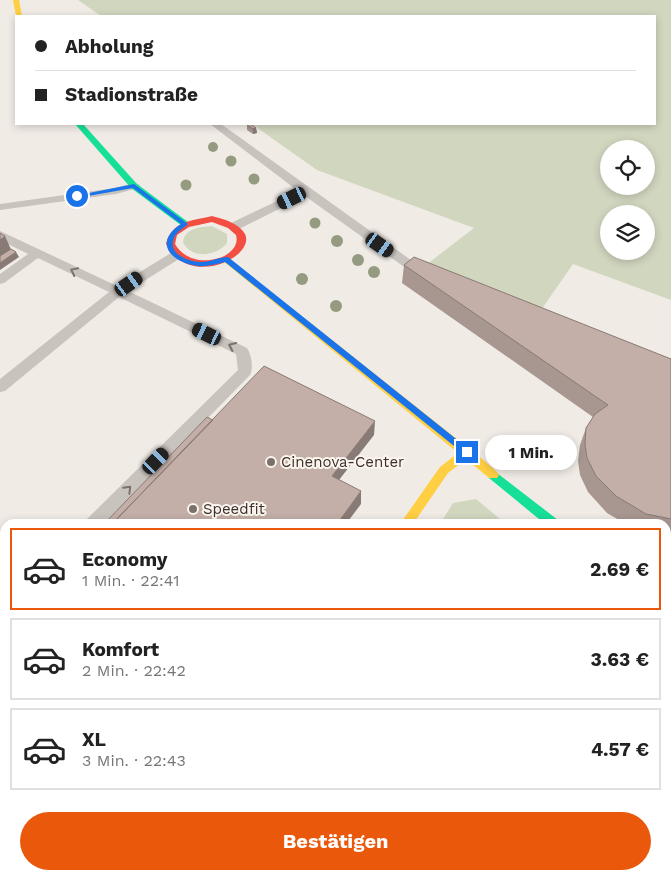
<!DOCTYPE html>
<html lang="de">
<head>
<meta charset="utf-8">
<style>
  :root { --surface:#fff; --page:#f6f6f6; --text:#222; --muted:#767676; --line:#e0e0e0; --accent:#ea580c }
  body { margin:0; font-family:"Work Sans",sans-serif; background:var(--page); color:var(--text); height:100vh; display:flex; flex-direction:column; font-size:19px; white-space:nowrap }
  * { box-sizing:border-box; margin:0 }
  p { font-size:16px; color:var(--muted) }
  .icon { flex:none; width:28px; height:28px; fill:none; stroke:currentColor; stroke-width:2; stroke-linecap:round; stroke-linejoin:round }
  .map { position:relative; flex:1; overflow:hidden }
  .drawer { position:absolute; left:0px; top:519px; width:671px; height:361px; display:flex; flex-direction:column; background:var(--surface); border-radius:15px 15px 0 0; box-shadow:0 2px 8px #0003 }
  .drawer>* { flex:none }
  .hud { position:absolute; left:15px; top:15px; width:641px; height:110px; border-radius:0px; box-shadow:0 2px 8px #0003; display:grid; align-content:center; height:110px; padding:0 20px; background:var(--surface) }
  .buttons { position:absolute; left:600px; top:140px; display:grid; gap:10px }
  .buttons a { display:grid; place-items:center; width:55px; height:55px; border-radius:50%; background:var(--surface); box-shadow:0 2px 8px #0003; font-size:25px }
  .end { position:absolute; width:22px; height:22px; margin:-11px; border:6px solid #1a73e8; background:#fff; box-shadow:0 0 0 2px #fff }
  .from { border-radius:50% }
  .bubble { position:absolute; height:35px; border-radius:18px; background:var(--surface); box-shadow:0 2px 8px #0003; font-size:16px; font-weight:700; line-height:35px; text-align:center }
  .car { position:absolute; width:15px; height:30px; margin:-15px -8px; border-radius:6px; box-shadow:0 0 4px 1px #0007; background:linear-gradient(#222 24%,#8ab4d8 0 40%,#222 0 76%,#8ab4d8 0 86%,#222 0) }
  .hud b { display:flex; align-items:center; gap:18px; height:48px; font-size:19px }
  .hud b+b { border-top:1px solid var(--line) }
  .hud i { width:12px; height:12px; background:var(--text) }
  ul { padding:9px 0 0; list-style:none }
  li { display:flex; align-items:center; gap:15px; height:82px; margin:0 10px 8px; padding:0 10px; border:2px solid var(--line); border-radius:0px }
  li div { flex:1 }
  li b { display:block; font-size:19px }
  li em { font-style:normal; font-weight:700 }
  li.selected { border-color:var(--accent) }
  li>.icon { width:45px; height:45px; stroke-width:1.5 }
  .primary-button { display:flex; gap:10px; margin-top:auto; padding:10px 20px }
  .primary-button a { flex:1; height:58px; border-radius:30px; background:var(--accent); color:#fff; font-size:20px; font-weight:700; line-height:58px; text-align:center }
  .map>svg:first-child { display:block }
  .green { fill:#d1d6bf; fill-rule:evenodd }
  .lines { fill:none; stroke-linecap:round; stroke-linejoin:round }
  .lane { fill:#c9c3be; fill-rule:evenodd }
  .street { fill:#c9c3be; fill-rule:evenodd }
  .fast { fill:#16e098; fill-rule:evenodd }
  .slow { fill:#ffcf43; fill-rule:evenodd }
  .jam { fill:#f24e42; fill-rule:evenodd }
  .tree { fill:#959b80 }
  .wall { fill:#a89690 }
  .shaded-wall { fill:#887a75 }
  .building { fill:#c3afa7; stroke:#887a75 }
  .oneway { stroke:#7b726d }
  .route { fill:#1a73e8 }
  .poi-dot { fill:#7a716c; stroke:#fbf5ee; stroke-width:2 }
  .labels { text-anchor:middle; stroke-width:4; stroke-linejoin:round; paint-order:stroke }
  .poi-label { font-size:15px; fill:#3b302b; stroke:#fbf5ee; text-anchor:start }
</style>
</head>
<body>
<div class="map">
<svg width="671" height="879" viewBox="0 0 671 879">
  <rect width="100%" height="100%" fill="#f0ebe5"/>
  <path class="green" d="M78 0H671V300L573 264 539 313 422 268 474 228 317 170 252 124H655V16H101ZM609 149H646V186H609ZM609 214H646V251H609Z
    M212 226 227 234V243C217 256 191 260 183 242 185 228 200 227 212 226Z
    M476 499 506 524H440L453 503Z"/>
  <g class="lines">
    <path class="lane" d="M210 124H221L422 268 424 271 422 274H414L305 196 239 229H231L229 226 231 223 298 191Z
      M134 183 138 184 140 186 138 188 116 194 0 210V204L115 188Z
      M0 231 117 286 171 253H179L181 256 179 259 128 291 247 348C251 354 254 368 250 375L104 524H85L87 519 238 370 236 354 119 297 5 391 0 392V379L109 292 38 258 4 283 0 284V274L28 254 0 240Z
      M5 605V624L0 626V607Z"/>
    <path class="street" d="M156 875H196L194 879H154Z"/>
    <path class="fast" d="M75 124H83L137 184 188 222V226H182L131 188Z
      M493 470 558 520 560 524H545L489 478 487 475 489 472Z
      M666 609 671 611V624L666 622Z"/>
    <path class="slow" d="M13 0H19L22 16H16Z
      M226 256 467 447 471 449 497 472 499 475 497 478H489L466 459 448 473 413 524H400L440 467 458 453 223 261V257Z"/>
    <path class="jam" d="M212 216C223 219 239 223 245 234 256 256 190 290 166 244 172 221 191 221 212 216ZM212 222 228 228 236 235C243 259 191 273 175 244L177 235 189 227Z"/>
  </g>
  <g class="tree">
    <circle cx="213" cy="147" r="5"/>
    <circle cx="231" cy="161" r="5.5"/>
    <circle cx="254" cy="179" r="5.5"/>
    <circle cx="186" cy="185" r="5.5"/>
    <circle cx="315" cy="223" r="5.5"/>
    <circle cx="337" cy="241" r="6"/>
    <circle cx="358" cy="260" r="6"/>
    <circle cx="374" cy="272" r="6"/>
    <circle cx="302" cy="279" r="6"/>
    <circle cx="336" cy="306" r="6"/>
  </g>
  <path class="wall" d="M247 125 256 128 257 133 253 134 247 130Z
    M404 265 671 359V537L666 536V524H626L607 513 588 492 580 475 578 461 580 445 586 428 593 417 402 283Z
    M297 875H659L666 879H302Z"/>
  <path class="shaded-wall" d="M256 128 257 133 253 134V129Z
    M5 236 13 254 0 263V240Z
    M16 252 19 257 0 270V263Z
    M375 421 374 435 332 489V476Z
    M361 491V504L346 524H337Z
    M67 875H70L74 879H64Z"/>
  <path class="building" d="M249 124H251L256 128 253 129 247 125Z
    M0 233 5 236 0 240Z
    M11 249 16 252 0 263V256Z
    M414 257 671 359V519L646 514 616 496 596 476 587 458 585 444 586 428 595 414 608 405 404 265Z
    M264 366 375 421 332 476 361 491 337 524H112Z
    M207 417 213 420 112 524H104Z
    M5 627V634L0 640V632Z
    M5 635V875H67L64 879H0V640Z
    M305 875H659L666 879H311Z"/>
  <defs><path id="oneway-chevron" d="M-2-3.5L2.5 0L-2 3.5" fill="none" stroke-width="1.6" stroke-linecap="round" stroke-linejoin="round" transform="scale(1.25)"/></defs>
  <g class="oneway">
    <use href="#oneway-chevron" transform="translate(74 271) rotate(-154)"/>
    <use href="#oneway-chevron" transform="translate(232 346) rotate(-155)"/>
    <use href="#oneway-chevron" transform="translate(128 489) rotate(-45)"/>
  </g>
  <path class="route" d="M134 184 188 224C183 229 177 231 174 238 167 254 189 262 201 262 211 262 219 257 228 257L470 450V454H464L225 262C216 264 207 267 198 266 172 263 152 243 181 224L133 188 77 198 74 196Z"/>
  <g class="poi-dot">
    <circle cx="271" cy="462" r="5"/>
    <circle cx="193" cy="509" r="5"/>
  </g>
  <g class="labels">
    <g class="poi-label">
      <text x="281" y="467">Cinenova-Center</text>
      <text x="203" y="514">Speedfit</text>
    </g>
  </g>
</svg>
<div class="buttons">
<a><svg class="icon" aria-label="locate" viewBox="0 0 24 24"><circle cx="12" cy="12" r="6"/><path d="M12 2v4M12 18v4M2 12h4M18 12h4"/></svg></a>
<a><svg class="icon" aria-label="layers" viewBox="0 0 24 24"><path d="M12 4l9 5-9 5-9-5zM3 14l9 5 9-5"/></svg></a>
</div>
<i class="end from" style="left:77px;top:196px"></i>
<i class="end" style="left:467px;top:452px"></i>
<div class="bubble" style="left:485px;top:435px;width:92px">1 Min.</div>
<i class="car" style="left:292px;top:198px;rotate:244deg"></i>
<i class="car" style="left:380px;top:245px;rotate:125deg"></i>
<i class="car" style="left:129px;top:284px;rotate:55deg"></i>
<i class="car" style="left:207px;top:334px;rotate:296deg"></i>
<i class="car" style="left:156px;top:461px;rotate:44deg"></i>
<div class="hud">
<b><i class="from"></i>Abholung</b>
<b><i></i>Stadionstraße</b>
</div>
<section class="drawer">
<ul>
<li class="selected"><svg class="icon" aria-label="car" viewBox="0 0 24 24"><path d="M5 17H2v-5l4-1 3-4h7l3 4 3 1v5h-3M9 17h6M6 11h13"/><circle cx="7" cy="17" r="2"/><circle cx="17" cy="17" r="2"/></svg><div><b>Economy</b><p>1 Min. · 22:41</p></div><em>2.69 €</em></li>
<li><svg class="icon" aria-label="car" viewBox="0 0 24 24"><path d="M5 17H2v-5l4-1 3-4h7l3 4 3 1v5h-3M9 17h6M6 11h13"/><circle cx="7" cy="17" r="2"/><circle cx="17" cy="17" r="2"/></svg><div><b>Komfort</b><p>2 Min. · 22:42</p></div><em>3.63 €</em></li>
<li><svg class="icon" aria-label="car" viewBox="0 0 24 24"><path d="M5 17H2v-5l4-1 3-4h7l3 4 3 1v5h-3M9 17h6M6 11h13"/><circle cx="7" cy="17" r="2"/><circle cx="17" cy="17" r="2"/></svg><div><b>XL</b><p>3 Min. · 22:43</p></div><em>4.57 €</em></li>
</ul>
<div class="primary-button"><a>Bestätigen</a></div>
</section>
</div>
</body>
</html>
